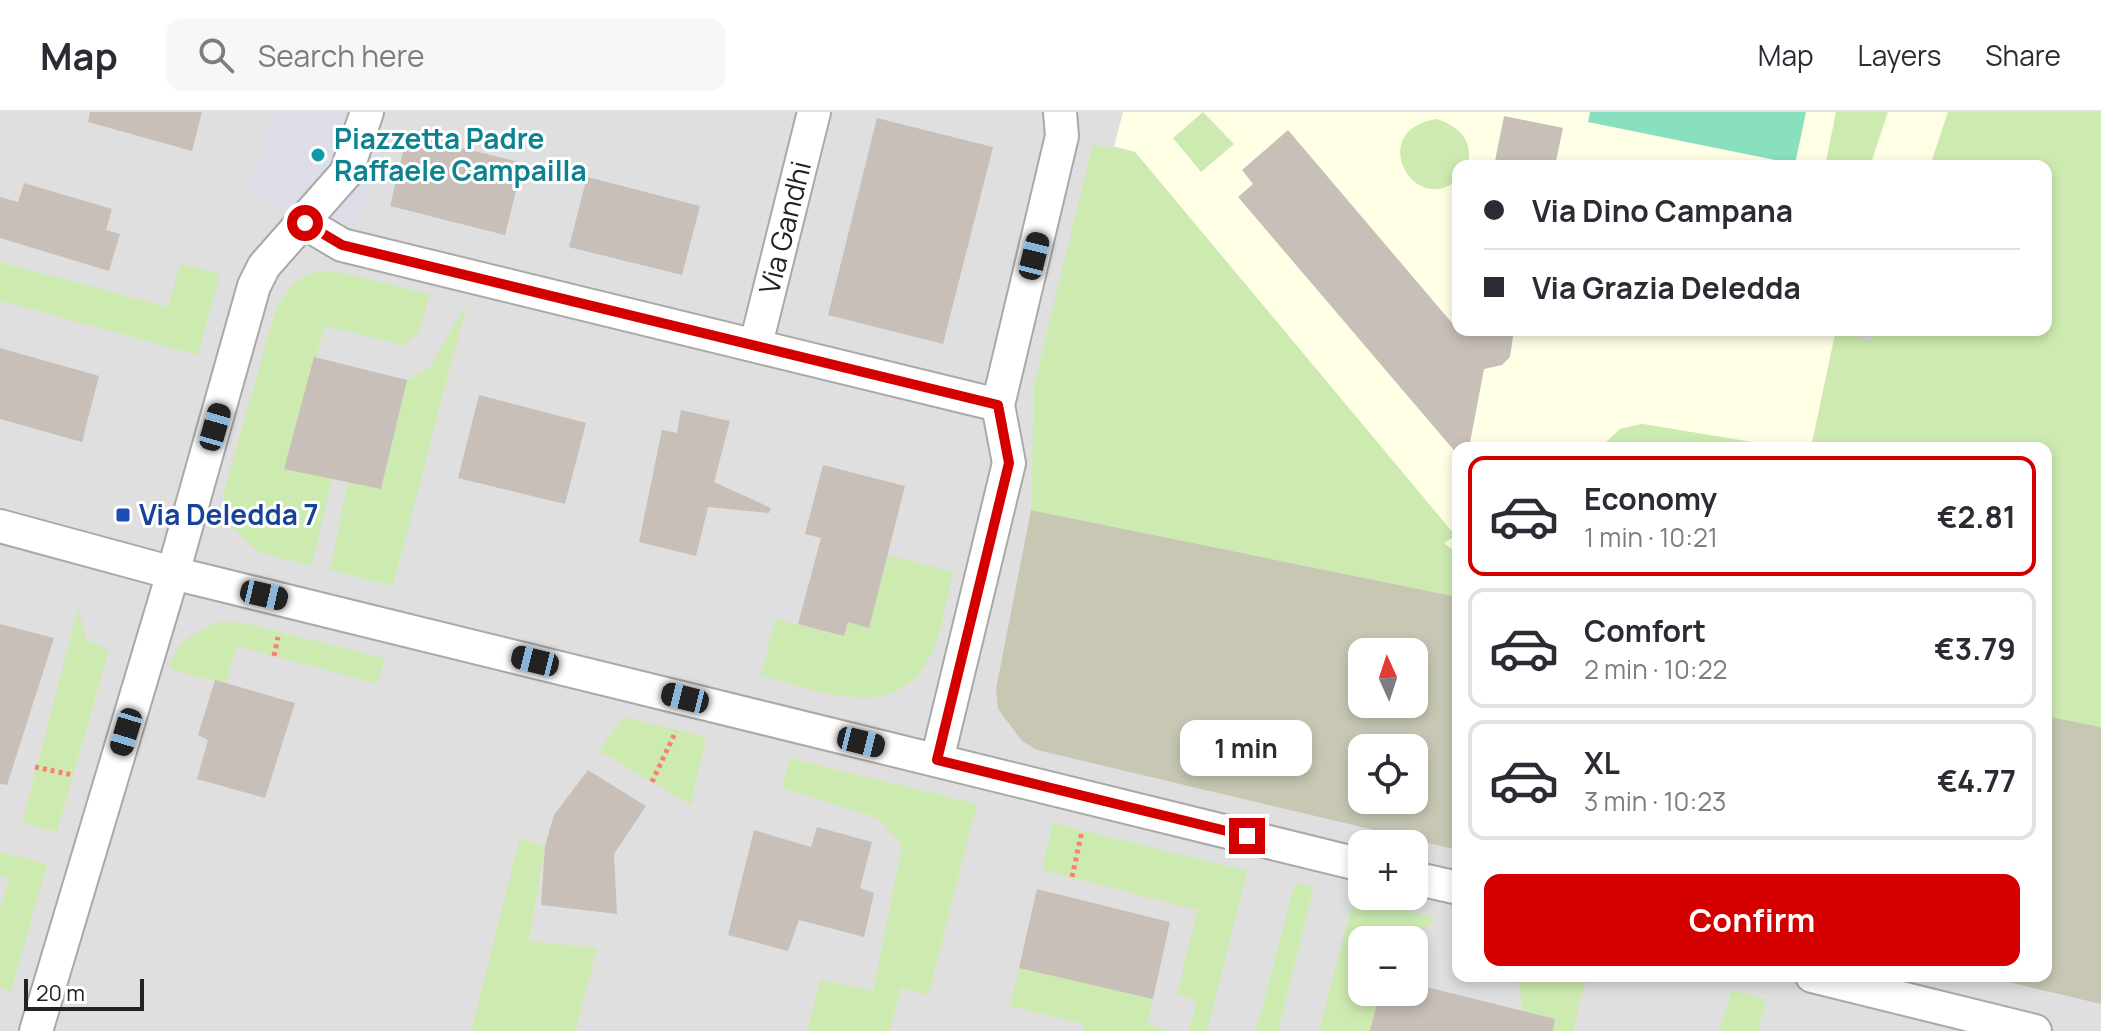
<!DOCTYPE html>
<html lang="en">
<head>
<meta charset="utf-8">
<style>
  :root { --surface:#fff; --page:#f7f7f7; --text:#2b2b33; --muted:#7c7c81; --line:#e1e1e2; --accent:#d40000 }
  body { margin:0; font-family:Manrope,sans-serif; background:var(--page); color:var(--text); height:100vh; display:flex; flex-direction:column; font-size:30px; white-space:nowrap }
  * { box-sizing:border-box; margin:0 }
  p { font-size:26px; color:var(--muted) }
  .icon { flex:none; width:44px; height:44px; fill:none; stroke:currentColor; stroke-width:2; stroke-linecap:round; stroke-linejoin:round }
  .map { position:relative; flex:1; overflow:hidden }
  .panel { position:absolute; left:1452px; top:330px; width:600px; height:540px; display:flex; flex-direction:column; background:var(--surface); border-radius:16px; box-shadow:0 4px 12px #0003 }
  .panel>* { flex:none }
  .guide { position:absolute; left:1452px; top:48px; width:600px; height:176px; border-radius:16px; box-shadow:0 4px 12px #0003; display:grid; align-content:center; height:176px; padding:0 32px; background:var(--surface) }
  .needle { width:52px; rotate:357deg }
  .fabs { position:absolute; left:1348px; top:526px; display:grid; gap:16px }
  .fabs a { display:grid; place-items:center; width:80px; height:80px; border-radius:16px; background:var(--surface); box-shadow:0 4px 12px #0003; font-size:40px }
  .scale { position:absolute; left:24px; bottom:20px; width:120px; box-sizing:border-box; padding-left:8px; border:4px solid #222; border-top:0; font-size:22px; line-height:28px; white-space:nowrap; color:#222; -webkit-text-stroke:6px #fff; paint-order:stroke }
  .end { position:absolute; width:36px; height:36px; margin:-18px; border:10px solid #d40000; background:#fff; box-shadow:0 0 0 4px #fff }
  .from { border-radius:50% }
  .bubble { position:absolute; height:56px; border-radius:16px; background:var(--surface); box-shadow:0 4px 12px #0003; font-size:26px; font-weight:700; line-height:56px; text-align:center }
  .car { position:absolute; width:24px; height:48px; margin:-24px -12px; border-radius:10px; box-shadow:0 0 6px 2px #0007; background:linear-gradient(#222 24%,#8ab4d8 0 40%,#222 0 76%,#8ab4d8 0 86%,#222 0) }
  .guide b { display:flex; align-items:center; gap:28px; height:76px; font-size:30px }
  .guide b+b { border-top:2px solid var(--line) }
  .guide i { width:20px; height:20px; background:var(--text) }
  ul { padding:14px 0 0; list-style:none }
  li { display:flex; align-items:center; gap:24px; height:120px; margin:0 16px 12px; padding:0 16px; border:4px solid var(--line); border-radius:16px }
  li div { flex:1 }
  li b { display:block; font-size:30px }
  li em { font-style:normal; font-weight:700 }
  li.current { border-color:var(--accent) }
  li>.icon { width:72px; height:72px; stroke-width:1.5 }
  .button { display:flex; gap:16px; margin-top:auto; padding:16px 32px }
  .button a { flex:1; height:92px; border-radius:16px; background:var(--accent); color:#fff; font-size:32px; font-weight:700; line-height:92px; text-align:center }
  header { display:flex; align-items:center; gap:48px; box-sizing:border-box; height:112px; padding:0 40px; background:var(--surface); border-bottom:2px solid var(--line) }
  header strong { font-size:38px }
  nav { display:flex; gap:44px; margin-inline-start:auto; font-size:28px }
  .search { width:560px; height:72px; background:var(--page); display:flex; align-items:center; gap:20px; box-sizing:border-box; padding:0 28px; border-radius:16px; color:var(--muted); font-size:30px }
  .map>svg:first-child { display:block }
  .residential { fill:#e0dfdf; fill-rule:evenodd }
  .education { fill:#ffffe5 }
  .construction { fill:#c7c7b4; fill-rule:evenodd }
  .grass { fill:#cdebb0 }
  .pitch { fill:#88e0be }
  .plaza { fill:#dddde8 }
  .building { fill:#c7bfb8 }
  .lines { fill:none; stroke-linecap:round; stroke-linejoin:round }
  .minor-casing { stroke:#a9a9a9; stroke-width:36 }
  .path { stroke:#fa8072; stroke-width:5; stroke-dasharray:4 4; stroke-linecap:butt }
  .minor { stroke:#fff; stroke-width:32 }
  .route { stroke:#d40000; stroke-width:10 }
  .culture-dot { fill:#0f9aa8; stroke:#fff; stroke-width:3 }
  .transit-dot { fill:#1a4fb4; stroke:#fff; stroke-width:3 }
  .labels { text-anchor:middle; stroke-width:6; stroke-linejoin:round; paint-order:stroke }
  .culture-label { font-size:28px; font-weight:bold; fill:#0d838f; stroke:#fff; text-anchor:start }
  .street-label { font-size:28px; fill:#222; stroke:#fff }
  .transit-label { font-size:28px; font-weight:bold; fill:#164399; stroke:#fff; text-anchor:start }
</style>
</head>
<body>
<header>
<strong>Map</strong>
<div class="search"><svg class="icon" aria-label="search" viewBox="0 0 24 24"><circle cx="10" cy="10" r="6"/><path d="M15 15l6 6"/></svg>Search here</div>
<nav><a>Map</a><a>Layers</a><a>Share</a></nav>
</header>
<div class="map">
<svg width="2101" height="919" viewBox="0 0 2101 919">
  <rect width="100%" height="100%" fill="#f2efe9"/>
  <path class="residential" d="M0 0H2101V919H0ZM1458 54H2046V218H1458ZM1458 336H2046V864H1458ZM1362 540H1414V592H1362ZM1362 636H1414V688H1362ZM1362 732H1414V784H1362ZM1362 828H1414V880H1362Z"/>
  <path class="education" d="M1123 0H1948L1930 54H1458V218H1836L1811 336H1787L1642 312 1620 317 1600 336H1458V443L1444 431 1455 424 1135 40 1114 34Z"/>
  <path class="construction" d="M1031 398 1458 485V738L1037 638 1022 629 998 597 996 577ZM1362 540H1414V592H1362ZM1362 636H1414V688H1362Z
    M2046 604 2101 615V892L1983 864H2046Z"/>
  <path class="grass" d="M1203 0 1234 32 1201 60 1173 26Z
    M1836 0H1888L1870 54H1825Z
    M1948 0H2101V615L2046 604V336H1811L1836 218 1870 229 1874 218H2046V54H1930Z
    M1437 7C1459 14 1475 30 1467 54H1458V67C1415 107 1364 18 1437 7Z
    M1093 32 1135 40 1455 423 1444 431 1458 443V485L1031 398 1034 273Z
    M0 150 168 195 180 152 220 162 198 243 0 189Z
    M318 159 342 161 430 182 419 219 404 233 325 214 285 356 332 367 312 454 257 440 225 409 224 380 276 196 295 169Z
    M467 191 393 474 330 458 348 370 381 377 407 268 430 255Z
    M1642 312 1787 336H1600L1620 317Z
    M888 443 953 460C947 484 944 511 935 533 902 616 824 580 761 564L775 507 844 524 848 510 869 515Z
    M78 497 87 528 109 538 57 720 22 711Z
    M218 510 244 511 385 546 378 572 237 534 226 572 169 557C176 530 194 520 218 510Z
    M623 605 706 625 691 693 599 639Z
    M790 646 977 692 929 883 901 876 890 919H807L820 868 873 879 902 733 878 706 782 676Z
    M1052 711 1247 759 1207 919H1188L1197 889 1177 883 1197 798 1042 758Z
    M520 726 545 734 529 829 597 836 576 919H471Z
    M0 740 47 752 11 880 0 876V797L9 766 0 763Z
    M1295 771 1314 775 1278 919H1256Z
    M1354 785 1435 806 1414 830 1362 828V880H1380L1370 919H1319Z
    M1019 856 1153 887 1147 913 1172 919H1083L1084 912 1009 894Z
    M1518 864H1586L1573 919H1521L1524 908Z
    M1731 878 1766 887 1758 919H1720Z"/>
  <path class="pitch" d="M1590 0H1806L1795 52 1588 10Z"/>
  <path class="plaza" d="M276 0H388L362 101 342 133 246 80Z"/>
  <path class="building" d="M90 0H202L192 39 88 10Z
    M1504 4 1563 16 1555 54H1494Z
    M877 6 993 35 943 232 828 203Z
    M1288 18 1458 218H1514L1510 245 1502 253 1484 257 1469 336H1458V343L1238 85 1253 72 1242 58Z
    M407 23 523 51 505 123 390 94Z
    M587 65 700 94 682 163 569 135Z
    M24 71 112 97 106 118 120 122 109 159 0 126V85L18 90Z
    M0 236 99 264 82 330 0 307Z
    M314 245 407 268 381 377 284 357Z
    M479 283 586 311 565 392 458 366Z
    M681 298 730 309 714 370 771 396 769 401 708 395 696 444 639 430 662 318 677 321Z
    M823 353 905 374 869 516 848 510 844 524 798 512 821 426 805 422Z
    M0 512 54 526 7 673 0 672Z
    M215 568 295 591 265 686 197 667 208 628 198 623Z
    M588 658 646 694 614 742 617 802 541 793 545 734 554 703Z
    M817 715 872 730 860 776 874 781 864 825 799 808 788 839 728 823 754 718 811 735Z
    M1037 777 1170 810 1153 887 1019 856Z
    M1414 872 1555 907 1553 919H1370L1380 880H1414Z"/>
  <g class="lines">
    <g class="minor-casing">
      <g id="minor">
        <path d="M305 111 342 133 998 293"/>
        <path id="s1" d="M756 232 814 0"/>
        <path d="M0 414 173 461 1362 753"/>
        <path d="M937 648 1009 351 998 293 1062 24 1060 0"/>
        <path d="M1414 766 1458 776"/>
        <path d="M1812 864 2035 919"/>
        <path d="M36 919 173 461 254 174 264 154 346 61 367 0"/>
      </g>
    </g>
    <path class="path" d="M274 544 278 525
      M35 655 73 663
      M652 670 676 619
      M1072 765 1082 719"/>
    <use href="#minor" class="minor"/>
  </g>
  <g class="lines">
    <path class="route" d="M305 111 342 133 998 293 1009 351 937 648 1247 724"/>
  </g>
  <circle class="culture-dot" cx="318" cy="43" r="8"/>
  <rect class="transit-dot" x="115" y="395" width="16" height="16" rx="4"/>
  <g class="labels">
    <g class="culture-label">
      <text x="334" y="37">Piazzetta Padre<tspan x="334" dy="32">Raffaele Campailla</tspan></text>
    </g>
    <g class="street-label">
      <text dy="10" stroke="none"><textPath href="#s1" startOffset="120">Via Gandhi</textPath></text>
    </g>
    <g class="transit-label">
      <text x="139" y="413">Via Deledda 7</text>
    </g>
  </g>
</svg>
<div class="fabs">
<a><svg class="needle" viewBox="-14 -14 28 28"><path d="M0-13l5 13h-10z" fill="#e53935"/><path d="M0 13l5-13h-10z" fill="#7c7c81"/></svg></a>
<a><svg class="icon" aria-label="locate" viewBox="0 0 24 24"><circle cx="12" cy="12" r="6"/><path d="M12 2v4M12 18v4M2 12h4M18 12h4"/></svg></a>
<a>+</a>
<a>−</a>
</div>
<div class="scale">20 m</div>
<i class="end from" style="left:305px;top:111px"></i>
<i class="end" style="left:1247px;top:724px"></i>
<div class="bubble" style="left:1180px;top:608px;width:132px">1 min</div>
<i class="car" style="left:1034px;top:144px;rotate:14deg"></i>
<i class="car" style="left:215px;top:315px;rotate:16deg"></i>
<i class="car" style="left:264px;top:483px;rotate:103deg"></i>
<i class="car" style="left:535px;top:549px;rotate:284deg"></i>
<i class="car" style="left:685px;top:586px;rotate:284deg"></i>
<i class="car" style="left:126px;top:620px;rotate:197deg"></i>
<i class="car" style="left:861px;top:630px;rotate:104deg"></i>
<div class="guide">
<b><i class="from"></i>Via Dino Campana</b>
<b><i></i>Via Grazia Deledda</b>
</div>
<section class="panel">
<ul>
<li class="current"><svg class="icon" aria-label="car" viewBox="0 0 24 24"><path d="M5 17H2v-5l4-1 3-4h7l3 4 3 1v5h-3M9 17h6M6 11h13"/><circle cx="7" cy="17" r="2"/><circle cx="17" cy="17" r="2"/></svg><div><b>Economy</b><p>1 min · 10:21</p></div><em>€2.81</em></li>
<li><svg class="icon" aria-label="car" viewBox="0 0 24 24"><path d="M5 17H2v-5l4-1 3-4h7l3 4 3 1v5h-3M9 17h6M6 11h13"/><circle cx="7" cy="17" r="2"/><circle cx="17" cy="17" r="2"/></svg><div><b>Comfort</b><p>2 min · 10:22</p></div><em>€3.79</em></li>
<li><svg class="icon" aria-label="car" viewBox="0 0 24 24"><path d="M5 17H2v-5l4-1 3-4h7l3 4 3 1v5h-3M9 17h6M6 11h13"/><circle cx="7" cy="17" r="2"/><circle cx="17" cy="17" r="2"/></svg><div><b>XL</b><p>3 min · 10:23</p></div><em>€4.77</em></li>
</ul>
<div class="button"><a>Confirm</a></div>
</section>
</div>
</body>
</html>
